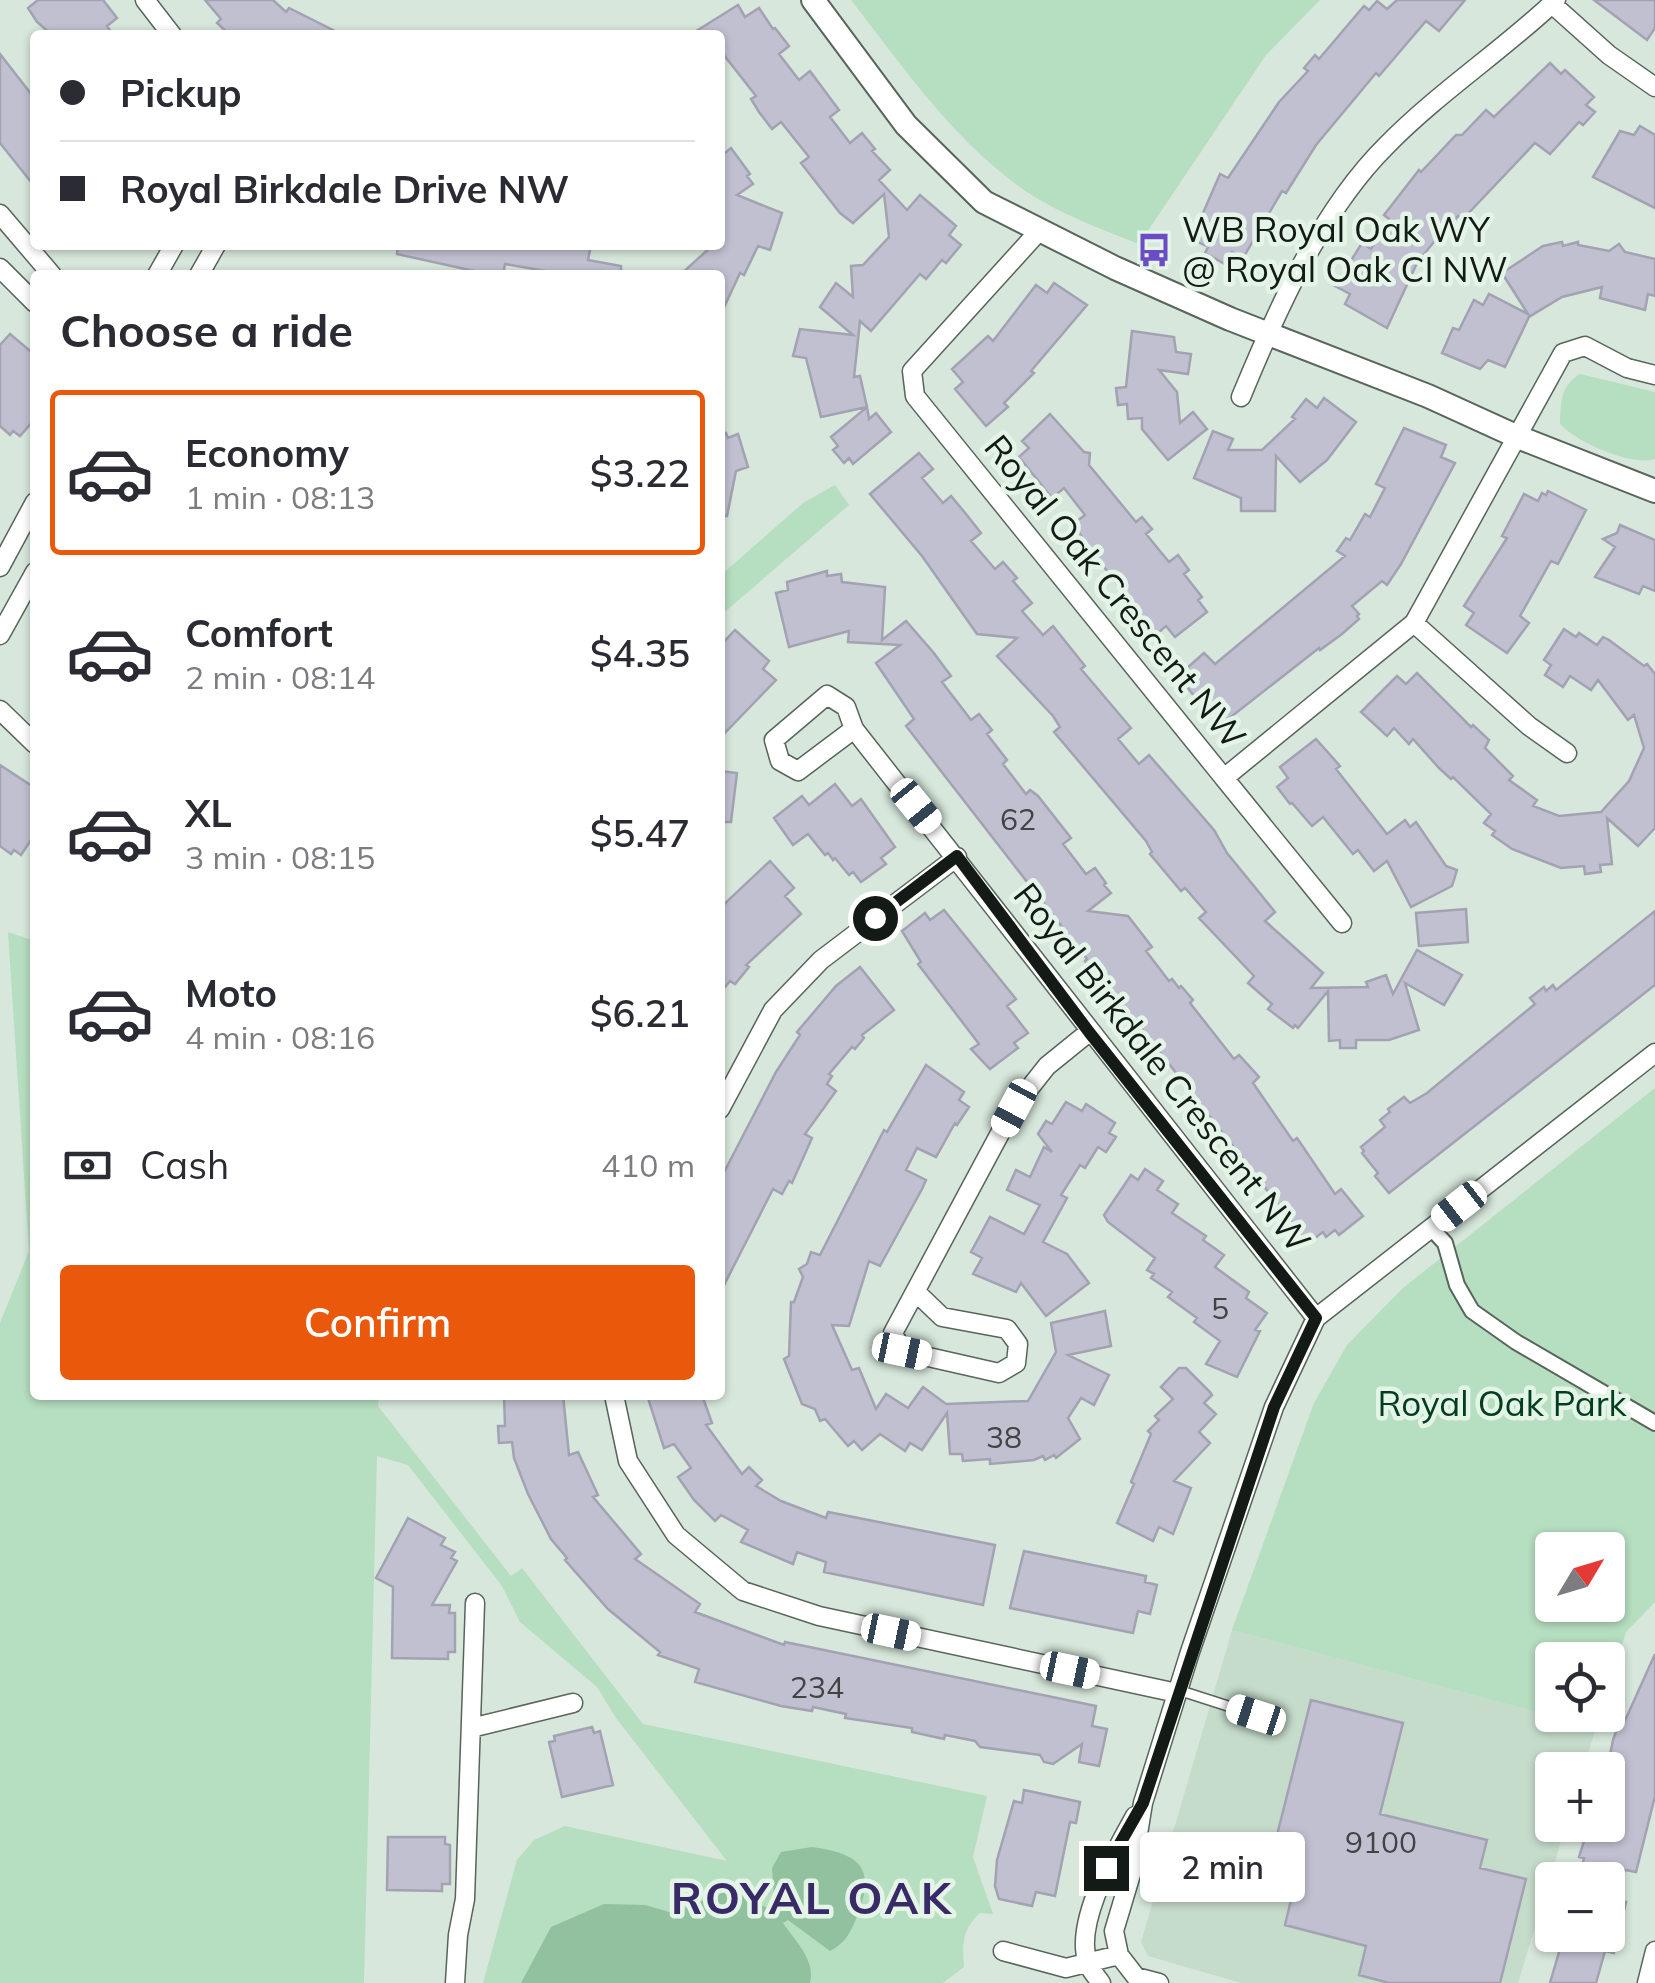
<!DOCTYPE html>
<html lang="en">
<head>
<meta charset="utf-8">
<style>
  :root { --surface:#fff; --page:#f7f7f7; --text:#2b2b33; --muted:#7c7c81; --line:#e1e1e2; --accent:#ea580c }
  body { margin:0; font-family:Mulish,sans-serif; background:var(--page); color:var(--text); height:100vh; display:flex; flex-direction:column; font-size:38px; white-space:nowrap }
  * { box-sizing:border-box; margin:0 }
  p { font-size:32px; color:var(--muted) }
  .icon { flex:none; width:55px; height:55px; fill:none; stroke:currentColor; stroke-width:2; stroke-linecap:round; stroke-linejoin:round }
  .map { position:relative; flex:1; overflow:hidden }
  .panel { position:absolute; left:30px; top:270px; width:695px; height:1130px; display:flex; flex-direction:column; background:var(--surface); border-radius:10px; box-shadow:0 2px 8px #0004 }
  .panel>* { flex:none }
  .top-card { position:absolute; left:30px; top:30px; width:695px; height:220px; border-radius:10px; box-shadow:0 2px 8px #0004; display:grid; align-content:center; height:220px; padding:0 30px; background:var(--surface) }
  .needle { width:65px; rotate:52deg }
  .controls { position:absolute; left:1535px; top:1532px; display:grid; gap:20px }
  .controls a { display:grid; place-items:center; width:90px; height:90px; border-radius:10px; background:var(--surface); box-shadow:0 2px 8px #0004; font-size:50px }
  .end { position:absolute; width:45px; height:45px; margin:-22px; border:12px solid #141a16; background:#fff; box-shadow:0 0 0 5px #fff }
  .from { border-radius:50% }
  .bubble { position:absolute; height:70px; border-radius:10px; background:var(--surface); box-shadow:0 2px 8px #0004; font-size:32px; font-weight:600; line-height:70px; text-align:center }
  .car { position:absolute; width:30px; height:60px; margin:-30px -15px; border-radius:12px; box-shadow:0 0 8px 2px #0007; background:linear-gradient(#fff 24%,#345 0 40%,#fff 0 76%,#345 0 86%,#fff 0) }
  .top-card b { display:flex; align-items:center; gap:35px; height:95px; font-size:38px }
  .top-card b+b { border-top:2px solid var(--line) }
  .top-card i { width:25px; height:25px; background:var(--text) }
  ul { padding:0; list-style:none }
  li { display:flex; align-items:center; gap:30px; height:165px; margin:0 20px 15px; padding:0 10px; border:5px solid transparent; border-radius:10px }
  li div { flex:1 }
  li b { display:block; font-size:38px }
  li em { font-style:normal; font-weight:600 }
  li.current { border-color:var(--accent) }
  li>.icon { width:90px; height:90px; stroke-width:1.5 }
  h2 { padding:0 30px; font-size:45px; line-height:120px }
  .pay { display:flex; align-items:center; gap:25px; height:110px; padding:0 30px; font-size:38px }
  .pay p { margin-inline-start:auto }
  .primary-button { display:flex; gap:20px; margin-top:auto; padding:20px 30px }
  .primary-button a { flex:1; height:115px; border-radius:10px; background:var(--accent); color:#fff; font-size:40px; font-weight:600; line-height:115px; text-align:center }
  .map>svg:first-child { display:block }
  .built { fill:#c6dccb }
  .green { fill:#b6dec0; fill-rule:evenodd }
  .water { fill:#91c19e }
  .building { fill:#c1c0d1; stroke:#a3a2b2; stroke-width:2.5 }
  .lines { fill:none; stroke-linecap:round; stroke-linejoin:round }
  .service-casing { stroke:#57655a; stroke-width:12 }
  .pedestrian-casing { stroke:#57655a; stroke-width:18 }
  .minor-casing { stroke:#57655a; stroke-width:21 }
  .tertiary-casing { stroke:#57655a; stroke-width:26 }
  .service { stroke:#fff; stroke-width:9 }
  .pedestrian { stroke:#fff; stroke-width:14 }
  .minor { stroke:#fff; stroke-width:18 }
  .tertiary { stroke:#fff; stroke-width:22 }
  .route { stroke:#141a16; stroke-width:12 }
  .labels { text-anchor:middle; stroke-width:9; stroke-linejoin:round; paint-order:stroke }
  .number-label { font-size:30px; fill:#3f4445 }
  .poi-label { font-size:35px; fill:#141a16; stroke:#e4f5e8; text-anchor:start }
  .street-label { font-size:35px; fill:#141a16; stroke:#e4f5e8 }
  .park-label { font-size:35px; fill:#023e1d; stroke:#e4f5e8 }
  .district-label { font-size:45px; font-weight:bold; letter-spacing:2.5px; fill:#372a66; stroke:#e4f5e8 }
</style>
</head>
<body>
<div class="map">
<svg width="1655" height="1983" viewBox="0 0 1655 1983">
  <rect width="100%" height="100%" fill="#d7e7db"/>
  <path class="built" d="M1232 1630 1596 1728 1583 1770H1552V1825H1566L1518 1983H1241L1148 1956 1141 1942Z"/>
  <path class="green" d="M851 0H1320L1266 55 1139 244C1101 229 1062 215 1027 192 954 142 905 69 851 0Z
    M1580 374 1655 392V459C1633 467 1576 442 1560 424 1561 403 1560 386 1580 374Z
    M835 485 849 505 720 616V576L803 503Z
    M8 932 35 941V1395H379L378 1406 511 1576 522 1568 643 1724 987 1796 973 1857 993 1914 980 1913C962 1929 962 1945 964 1967L943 1983H483L517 1860 534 1840 565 1826 727 1861 616 1718 597 1687 520 1622 502 1586 408 1465 377 1456 364 1983H0V1323L29 1251Z
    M1655 1088V1602L1626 1632 1608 1691V1660H1552V1715H1600L1596 1728 1232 1630 1314 1403 1347 1345 1403 1288ZM1552 1550H1608V1605H1552Z"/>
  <path class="water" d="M812 1847C859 1854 876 1866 858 1914 851 1931 847 1942 830 1951L788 1920 783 1923C795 1941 816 1960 810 1983H521L551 1927 604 1904 645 1905 673 1913 727 1891H742L754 1902 775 1911 772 1868 781 1852Z"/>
  <path class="building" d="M38 0H103L117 18 107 26 113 35H52L37 22 28 8Z
    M205 0H273L286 12 289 8 343 35H230L217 23 221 19Z
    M1397 0H1465L1439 31 1426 21 1379 76 1376 73 1316 145 1286 193 1282 191 1243 258 1232 252 1225 264 1205 253 1208 247 1196 241 1202 230 1197 227 1220 174 1228 178 1279 102 1308 71 1304 68 1315 55 1319 59 1364 6 1369 10 1377 1 1387 9Z
    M1594 0H1655V28L1647 40Z
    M738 5 745 17 759 8 773 29 775 28 789 46 779 54 799 80 810 71 839 110 830 117 850 143 862 133 875 149 872 151 890 170 879 180 907 210 920 195 956 226 949 235 961 245 946 263 942 260 926 279 920 274 871 331 860 321 854 377 860 376 867 407 821 417 806 358 793 356 800 329 853 335 820 307 836 283 853 297 851 266 863 265 889 237 884 194 853 223 840 213 801 163 809 157 781 122 772 129 759 112 751 99 756 96 720 50V35H690Z
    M0 54 35 99V187L0 143Z
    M1550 63 1561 74 1565 70 1594 97 1586 105 1595 112 1583 125 1579 122 1550 154 1535 143 1463 219 1458 216 1451 225 1449 223 1417 263 1387 328 1345 304 1350 294 1335 286 1362 243 1371 249 1389 219 1384 215 1419 170 1421 172 1456 135H1462L1486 110 1494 117Z
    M1640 126 1655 135V208L1593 177 1620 131 1634 135Z
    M731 148 750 174 747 176 753 184 737 195 782 213 770 250 758 246 744 275 740 273 720 316V275H680L713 245H720V157Z
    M1562 242 1563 246 1578 242V245L1609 251 1619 244 1625 252 1655 259V296L1648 294 1645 310 1600 298 1602 287 1562 297 1529 317 1505 367 1488 360 1480 369 1442 353 1453 328 1459 330 1474 300 1483 305 1489 294 1528 314 1502 273 1543 246Z
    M398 245H591L588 260 621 266V275H551V272L505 264 503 275H492L397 254Z
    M1054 283 1087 305 1031 371 1034 373 1004 403 1008 407 986 426 955 389 963 382 952 369 988 336 993 341 1036 285 1047 293Z
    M1132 331 1174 337 1176 352 1191 354 1188 374 1159 370 1177 392 1180 423 1193 412 1207 429 1168 460 1142 429V418L1128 419 1127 404 1118 405 1116 388 1126 387Z
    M10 334 35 355V419L20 436 13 431 10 435 0 426V345Z
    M1324 398 1356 422 1327 460 1300 482 1276 456 1275 511H1241V498L1194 478 1213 431 1233 439 1228 450H1262L1295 419 1292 417 1306 399 1317 408Z
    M867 407 869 419 876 413 891 432 853 464 849 458 844 463 833 450 838 446 831 437Z
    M1050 414 1084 452 1090 453 1089 465 1136 522 1142 517 1152 529 1146 534 1169 562 1178 555 1189 570 1184 574 1202 597 1198 600 1207 612 1175 637 1166 626 1157 634 1092 552 1073 524 1085 515 1064 488 1052 498 1019 457 1029 448 1022 441Z
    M1404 428 1446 445 1441 457 1455 463 1401 564 1387 585 1382 581 1352 606 1359 614 1357 616 1359 619 1342 634 1320 650 1319 648 1227 720 1215 705 1207 712 1178 676 1204 653 1215 664 1345 556 1337 551 1346 538 1350 540 1365 514 1370 517 1385 488 1376 484Z
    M726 433 728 438 738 434 748 467 736 471 727 516 720 515V434Z
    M919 453 933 469 922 478 943 503 951 496 966 514 981 533 971 541 995 569 1003 562 1017 578 1013 581 1032 603 1022 611 1043 635 1053 626 1085 666 1081 669 1131 728 1118 739 1139 764 1149 755 1214 830 1227 853 1275 912 1265 921 1323 973 1311 988 1368 987 1366 982 1386 975 1393 994 1417 950 1462 975 1444 1005 1405 983 1419 1030 1389 1040H1356V1048H1340V1040L1329 1041 1328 991 1298 1028 1295 1025 1293 1028 1268 1009 1272 1004 1248 983 1254 976 1199 918 1206 912 1185 888 1181 891 1150 854 1152 852 1146 841 1054 732 1060 727 1053 716 997 656 1017 638 977 634 922 556 870 494Z
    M1548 491 1586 510 1558 564 1551 561 1520 616 1529 623 1507 653 1466 625 1474 613 1464 606 1507 538 1502 536 1524 494 1538 501 1542 493 1546 495Z
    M1620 525 1655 540V591L1643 586 1639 594 1595 577 1615 547 1603 539 1617 533Z
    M827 571V576L841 574 842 582 885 587 882 640 906 621 933 652 951 676 942 682 971 720 979 714 992 730 987 734 1007 760 1003 764 1026 794 1030 790 1038 796 1071 838 1063 844 1086 874 1095 868 1106 883 1104 885 1111 893 1088 911 1128 916 1152 947 1146 951 1169 981 1172 979 1179 988 1181 986 1193 1000 1190 1003 1234 1059 1239 1055 1259 1077 1253 1083 1293 1141 1297 1138 1335 1194 1341 1189 1363 1216 1339 1235 1335 1230 1326 1237 1323 1232 1308 1243 1142 1029 1085 961 1087 959 906 726 914 719 876 663 900 645 848 642 849 631 789 647 776 593 788 590 787 582Z
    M1564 629 1576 637 1579 633 1597 645 1603 637 1609 640 1644 666 1647 664 1655 674V828L1638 846 1607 818 1612 864 1600 865 1601 872 1585 874 1584 866 1561 868 1512 849 1492 835 1495 831 1484 823 1491 814 1453 777 1451 779 1439 768 1413 739 1409 744 1394 728 1387 736 1361 712 1397 676 1406 684 1417 673 1471 727 1473 725 1489 740 1485 748 1513 776 1509 780 1537 800 1533 806 1559 816 1601 812 1629 781 1644 748 1634 715 1628 720 1598 680 1591 690 1570 676 1563 687 1545 675 1551 665 1544 660Z
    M735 630 769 661 763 669 776 680 720 738V646Z
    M1316 739 1340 766 1336 769 1387 834 1405 820 1410 827 1416 822 1446 866 1457 870 1452 886 1411 907 1387 861 1374 871 1358 850 1353 854 1323 817 1312 826 1292 803 1290 804 1277 787 1288 778 1280 767Z
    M0 765 35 788V834L21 855 14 850 11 854 0 846Z
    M720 771 737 773 731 822H720Z
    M835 784 852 806 861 799 895 847 881 858 886 864 861 882 853 872 849 875 835 858 833 860 828 853 825 855 808 834 793 845 774 818 802 796 809 805Z
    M770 861 794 888 785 896 801 914 746 965 749 967 735 984 730 981 720 993V908Z
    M1466 909 1468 942 1419 946 1416 913Z
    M944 910 1016 999 1007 1006 1028 1033 1014 1043 1018 1048 990 1069 971 1049 979 1044 918 964 921 962 902 931 925 913 930 920Z
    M1655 911V985L1389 1193 1375 1176 1378 1173 1362 1153 1364 1151 1361 1147 1385 1127 1380 1120 1390 1112 1388 1109 1404 1097 1410 1103 1427 1093 1535 1004 1530 998 1544 987 1546 991 1553 985 1556 990Z
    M860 967 894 1010 862 1035 864 1038 855 1049 852 1047 829 1074 832 1076 827 1084 836 1091 805 1134 812 1138 792 1183 789 1181 782 1194 773 1189 720 1293V1180L776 1072 800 1035 797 1032 836 986Z
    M926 1065 964 1092 959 1100 969 1107 957 1125 955 1123 936 1157 917 1148 906 1170 926 1180 922 1189 880 1266 869 1261 849 1326 832 1325 852 1370 859 1368 876 1409 886 1394 908 1408 923 1387 946 1404 1028 1401 1056 1352 1051 1323 1105 1311 1111 1346 1068 1355 1109 1375 1094 1405 1081 1398 1068 1418 1080 1439 1056 1458 1054 1455 1045 1460 1043 1456 1034 1460 990 1464V1459L963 1461 962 1454H950L947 1413 922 1450 910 1443 905 1451 880 1434 862 1450 854 1441 848 1446 825 1419 820 1421 815 1409 802 1404 784 1359 789 1356 791 1302H794L803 1277 799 1269 807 1264 811 1252 820 1255 884 1130 887 1132Z
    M1066 1102 1082 1111 1086 1104 1115 1123 1109 1133 1116 1137 1106 1152 1098 1147 1085 1168 1080 1165 1061 1195 1067 1198 1043 1242 1067 1254 1089 1283 1046 1316 1021 1283 1016 1292 973 1274 982 1258 971 1252 990 1217 1024 1234 1040 1205 1007 1190 1016 1170 1030 1177 1044 1147 1052 1152 1038 1134 1046 1121 1052 1124Z
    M1145 1169 1163 1181 1157 1190 1178 1204 1172 1213 1206 1236 1203 1240 1224 1255 1215 1267 1249 1292 1246 1298 1267 1313 1255 1330 1260 1331 1237 1377 1206 1364 1220 1341 1194 1322 1197 1318 1168 1297 1172 1292 1151 1278 1154 1274 1147 1270 1155 1258 1108 1222 1104 1215 1131 1175 1138 1180Z
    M1179 1368H1186L1210 1392 1212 1395 1204 1403 1216 1414 1199 1432 1210 1443 1174 1481 1191 1488 1173 1534 1159 1527 1153 1541 1117 1523 1134 1484 1131 1482 1151 1434 1148 1431 1159 1420 1155 1416 1173 1399 1161 1387Z
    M504 1395H563L569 1455 578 1452 598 1495 593 1497 641 1554 635 1559 700 1604 695 1612 784 1645 785 1642 1096 1706 1092 1726 1107 1729 1099 1766 1079 1762 1082 1744 1053 1764 1044 1762 1040 1755 980 1747 975 1741 945 1735 944 1739 912 1732V1728L845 1718 846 1714 813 1707 812 1711 781 1706 695 1682 699 1669 658 1655 660 1652 608 1609 565 1560 567 1558 551 1539 528 1494 514 1458 512 1442 499 1443 498 1426H505Z
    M647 1395H702L712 1423 706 1425 742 1474 749 1467 762 1480 756 1486 781 1501 826 1518 828 1512 995 1545 983 1605 824 1572 826 1562 797 1552 793 1564 741 1542 748 1530 721 1515 715 1521 694 1500 678 1477 691 1468 674 1444 664 1448Z
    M408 1518 445 1538 441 1545 455 1552 451 1558 457 1561 432 1605H450L449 1613H455V1652H448V1659L392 1658 393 1587 376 1578Z
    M1024 1551 1146 1576 1145 1582 1157 1585 1150 1614 1138 1611 1133 1633 1010 1608Z
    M1655 1654V1796L1636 1872 1625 1870 1615 1899 1626 1902 1614 1953 1605 1951 1596 1983H1550L1564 1935H1608V1878L1581 1872 1584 1858 1579 1857 1589 1825H1608V1791L1617 1758 1610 1755 1613 1740 1619 1723 1623 1725Z
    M1311 1700 1403 1723 1380 1814 1487 1840 1480 1868 1526 1879 1500 1983H1389L1359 1975 1366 1946 1285 1925 1302 1854 1274 1847Z
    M592 1727 594 1733 600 1731 613 1785 562 1797 549 1742 555 1741 554 1736Z
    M1024 1790 1080 1802 1076 1823 1070 1822 1055 1896 1036 1892 1032 1906 999 1899 995 1886 997 1860 1014 1801 1022 1803Z
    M388 1837H445V1844L450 1845V1884H442V1891L387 1890Z"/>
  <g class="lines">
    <g class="service-casing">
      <path id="service" d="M1178 1690 1256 1715"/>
    </g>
    <g class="pedestrian-casing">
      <path id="pedestrian" d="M1431 1228 1445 1243 1457 1285 1472 1311 1516 1342 1655 1423"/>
    </g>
    <g class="minor-casing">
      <path id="minor" d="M145 0 172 35
        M1552 4 1609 55 1655 87
        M0 214 52 275
        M1039 231 912 371 915 396 1224 778 1414 623 1563 353 1585 346 1627 368 1655 375
        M0 268 35 303
        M157 275 174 245
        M199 275 216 245
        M1241 397C1276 312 1321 210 1387 145 1439 92 1502 51 1556 0
        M0 567 35 502
        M1414 623 1529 726 1567 753
        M0 635 35 572
        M0 710 35 744
        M854 729 798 771 780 761 774 740 827 695 846 707 854 729 1316 1318
        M1224 778 1342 923
        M720 1109 773 1010 821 960 957 857
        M917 1293 942 1317 1007 1329 1018 1344 1016 1363 999 1373 902 1351 893 1333 1013 1109 1047 1066 1089 1032
        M614 1395 628 1461 676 1535 743 1591 819 1616 1177 1693
        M471 1728 573 1703
        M1003 1951 1066 1968 1119 1955
        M455 1983 458 1935 465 1899 475 1603
        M1101 1983C1097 1977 1090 1970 1088 1963 1073 1923 1116 1851 1135 1816
        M1159 1983 1136 1977 1119 1955 1114 1931 1132 1871 1143 1803 1190 1652 1274 1407 1316 1318 1655 1053
        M1647 1983 1655 1951"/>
    </g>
    <g class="tertiary-casing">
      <path id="tertiary" d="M813 0 906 125 984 202 1115 268 1230 319 1428 396 1518 437 1655 491"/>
    </g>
    <use href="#service" class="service"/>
    <use href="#pedestrian" class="pedestrian"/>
    <use href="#minor" class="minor"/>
    <use href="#tertiary" class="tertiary"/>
  </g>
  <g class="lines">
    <path class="route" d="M875 918 957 856 1089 1032 1316 1318 1274 1407 1143 1803 1106 1868"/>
  </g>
  <defs>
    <g id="bus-bare" transform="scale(2.7)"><path d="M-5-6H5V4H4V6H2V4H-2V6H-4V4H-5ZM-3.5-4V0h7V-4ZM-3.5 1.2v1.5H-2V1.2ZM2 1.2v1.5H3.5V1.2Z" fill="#6a4cc5" stroke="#e4f5e8" stroke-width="2.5" paint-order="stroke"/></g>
  </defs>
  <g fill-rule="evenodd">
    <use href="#bus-bare" x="1154" y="250"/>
  </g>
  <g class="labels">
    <g class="number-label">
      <text x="1018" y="830">62</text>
      <text x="1220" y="1319">5</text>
      <text x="1004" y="1448">38</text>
      <text x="817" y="1698">234</text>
      <text x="1381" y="1853">9100</text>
    </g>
    <g class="poi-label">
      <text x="1182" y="242">WB Royal Oak WY<tspan x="1182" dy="40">@ Royal Oak CI NW</tspan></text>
    </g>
    <g class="street-label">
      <text transform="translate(1115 592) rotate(51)" y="12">Royal Oak Crescent NW</text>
      <text transform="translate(1162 1068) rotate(52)" y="12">Royal Birkdale Crescent NW</text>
    </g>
    <g class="park-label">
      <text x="1502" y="1416">Royal Oak Park</text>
    </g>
    <g class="district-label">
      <text x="812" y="1914">ROYAL OAK</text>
    </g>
  </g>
</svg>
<div class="controls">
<a><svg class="needle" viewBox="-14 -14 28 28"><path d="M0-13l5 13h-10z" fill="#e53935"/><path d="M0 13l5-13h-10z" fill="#7c7c81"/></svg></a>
<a><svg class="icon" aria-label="locate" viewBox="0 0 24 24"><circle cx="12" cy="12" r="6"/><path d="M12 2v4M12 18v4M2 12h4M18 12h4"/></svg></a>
<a>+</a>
<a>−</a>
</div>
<i class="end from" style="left:875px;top:918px"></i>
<i class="end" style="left:1106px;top:1868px"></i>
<div class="bubble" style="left:1140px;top:1832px;width:165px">2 min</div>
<i class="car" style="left:916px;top:806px;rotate:141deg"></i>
<i class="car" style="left:1014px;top:1108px;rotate:208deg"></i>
<i class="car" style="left:1459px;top:1206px;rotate:232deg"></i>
<i class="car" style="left:902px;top:1351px;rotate:102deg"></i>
<i class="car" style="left:891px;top:1632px;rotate:102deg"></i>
<i class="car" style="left:1070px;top:1670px;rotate:102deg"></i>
<i class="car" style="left:1256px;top:1715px;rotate:288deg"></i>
<div class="top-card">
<b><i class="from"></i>Pickup</b>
<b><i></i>Royal Birkdale Drive NW</b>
</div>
<section class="panel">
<h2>Choose a ride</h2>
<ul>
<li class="current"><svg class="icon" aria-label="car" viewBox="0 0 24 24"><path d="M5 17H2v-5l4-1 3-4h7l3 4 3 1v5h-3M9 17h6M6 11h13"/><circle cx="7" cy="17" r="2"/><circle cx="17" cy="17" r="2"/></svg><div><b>Economy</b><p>1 min · 08:13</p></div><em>$3.22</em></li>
<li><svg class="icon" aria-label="car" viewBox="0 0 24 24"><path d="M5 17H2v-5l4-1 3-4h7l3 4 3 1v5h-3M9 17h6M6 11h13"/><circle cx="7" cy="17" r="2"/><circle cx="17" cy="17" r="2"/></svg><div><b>Comfort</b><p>2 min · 08:14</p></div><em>$4.35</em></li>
<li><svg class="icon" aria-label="car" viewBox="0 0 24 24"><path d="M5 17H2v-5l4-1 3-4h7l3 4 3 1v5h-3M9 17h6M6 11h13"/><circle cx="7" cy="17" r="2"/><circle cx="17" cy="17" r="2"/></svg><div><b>XL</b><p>3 min · 08:15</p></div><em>$5.47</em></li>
<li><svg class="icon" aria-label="car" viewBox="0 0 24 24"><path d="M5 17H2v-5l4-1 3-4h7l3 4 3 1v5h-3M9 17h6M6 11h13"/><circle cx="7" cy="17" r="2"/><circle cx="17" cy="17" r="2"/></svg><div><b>Moto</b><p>4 min · 08:16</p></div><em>$6.21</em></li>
</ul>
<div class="pay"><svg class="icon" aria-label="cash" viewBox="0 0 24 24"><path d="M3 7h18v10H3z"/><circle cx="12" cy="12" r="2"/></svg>Cash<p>410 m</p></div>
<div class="primary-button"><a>Confirm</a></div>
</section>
</div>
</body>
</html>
